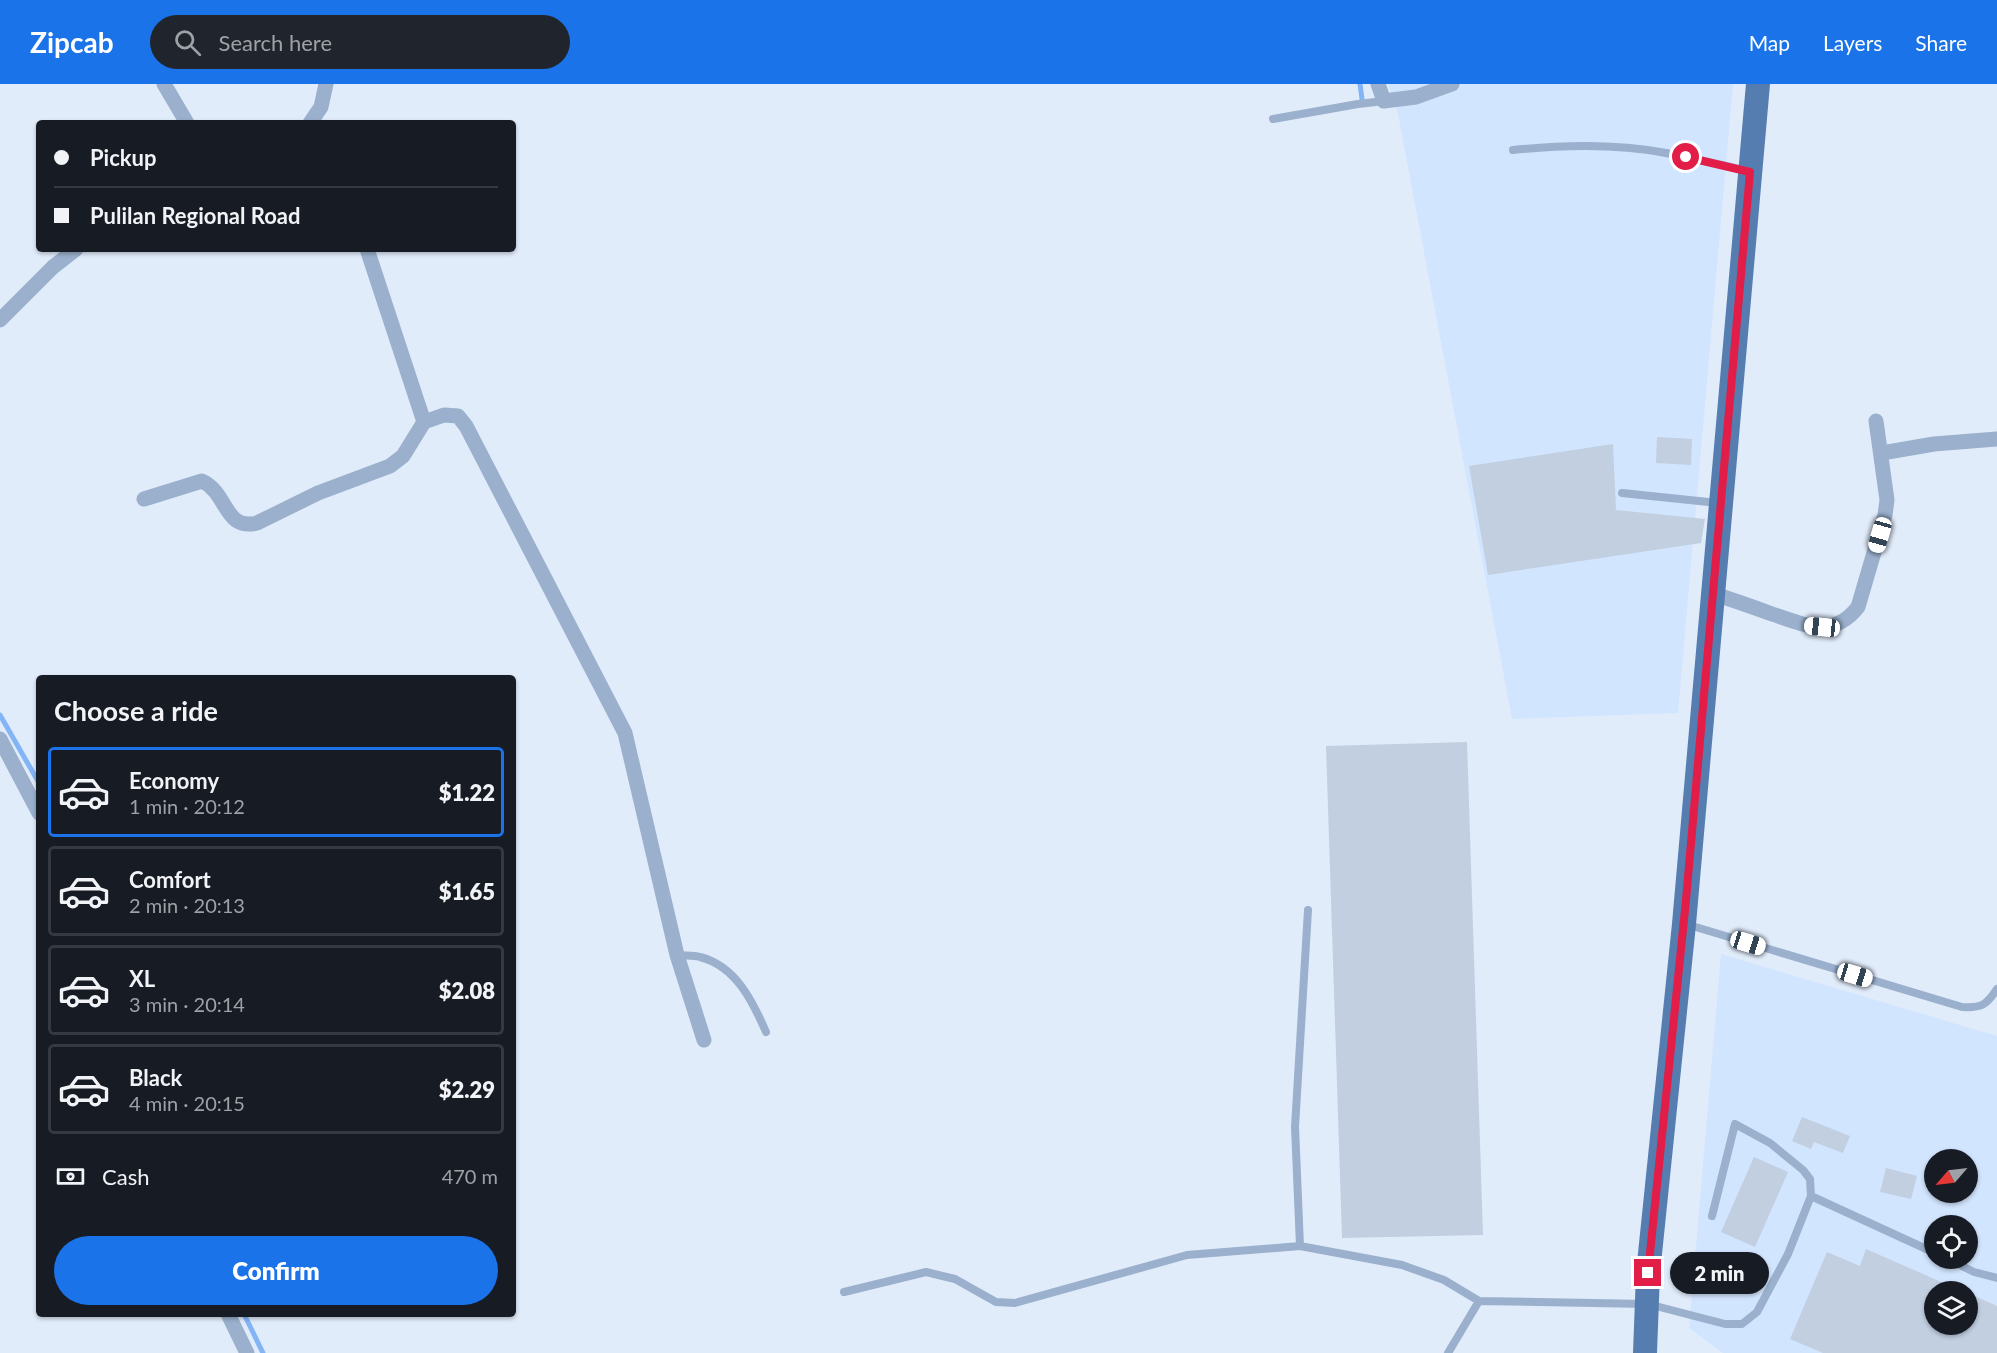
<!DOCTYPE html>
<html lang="en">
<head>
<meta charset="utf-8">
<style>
  :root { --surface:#171b24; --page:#20242c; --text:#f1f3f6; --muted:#9ea1a6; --line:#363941; --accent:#1a73e8 }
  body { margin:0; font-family:Lato,sans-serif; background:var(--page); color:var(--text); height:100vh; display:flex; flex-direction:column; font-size:22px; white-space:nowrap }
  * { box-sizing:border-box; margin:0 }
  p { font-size:20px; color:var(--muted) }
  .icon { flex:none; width:33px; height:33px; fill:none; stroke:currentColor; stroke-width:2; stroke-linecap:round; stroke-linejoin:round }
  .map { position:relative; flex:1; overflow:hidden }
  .side { position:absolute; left:36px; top:591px; width:480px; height:642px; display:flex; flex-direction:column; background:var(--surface); border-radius:6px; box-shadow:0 2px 4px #0004 }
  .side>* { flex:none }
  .hud { position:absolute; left:36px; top:36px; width:480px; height:132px; border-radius:6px; box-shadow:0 2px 4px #0004; display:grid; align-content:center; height:132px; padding:0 18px; background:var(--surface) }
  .needle { width:39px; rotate:242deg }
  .buttons { position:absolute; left:1924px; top:1065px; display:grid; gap:12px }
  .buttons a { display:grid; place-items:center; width:54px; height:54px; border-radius:50%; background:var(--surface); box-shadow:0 2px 4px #0004; font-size:30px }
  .end { position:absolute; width:27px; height:27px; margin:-14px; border:8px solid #e11d48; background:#fff; box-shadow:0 0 0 3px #fff }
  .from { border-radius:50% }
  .bubble { position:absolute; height:42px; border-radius:21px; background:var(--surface); box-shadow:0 2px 4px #0004; font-size:20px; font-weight:800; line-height:42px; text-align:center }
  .car { position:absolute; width:18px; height:36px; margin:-18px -9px; border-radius:8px; box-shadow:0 0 4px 2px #0007; background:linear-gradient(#fff 24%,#345 0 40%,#fff 0 76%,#345 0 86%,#fff 0) }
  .hud b { display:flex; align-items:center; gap:21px; height:57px; font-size:22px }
  .hud b+b { border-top:2px solid var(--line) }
  .hud i { width:15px; height:15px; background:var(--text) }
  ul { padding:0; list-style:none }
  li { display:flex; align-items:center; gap:18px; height:90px; margin:0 12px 9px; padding:0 6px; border:3px solid var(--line); border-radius:6px }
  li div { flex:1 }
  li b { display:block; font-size:22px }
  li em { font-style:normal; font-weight:800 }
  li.current { border-color:var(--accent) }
  li>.icon { width:54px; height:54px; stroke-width:1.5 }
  h2 { padding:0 18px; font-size:27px; line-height:72px }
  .pay { display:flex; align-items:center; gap:15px; height:66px; padding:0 18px; font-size:22px }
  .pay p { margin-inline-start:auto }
  .cta { display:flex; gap:12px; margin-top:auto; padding:12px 18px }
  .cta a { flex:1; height:69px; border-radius:36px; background:var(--accent); color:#fff; font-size:24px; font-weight:800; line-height:69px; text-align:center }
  header { display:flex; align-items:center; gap:36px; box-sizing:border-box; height:84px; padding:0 30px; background:var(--accent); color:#fff }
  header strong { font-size:28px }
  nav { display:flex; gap:33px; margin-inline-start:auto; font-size:21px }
  .search { width:420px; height:54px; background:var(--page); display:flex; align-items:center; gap:15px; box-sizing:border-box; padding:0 21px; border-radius:33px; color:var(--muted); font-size:22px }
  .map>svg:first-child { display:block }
  .built { fill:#d2e5fe; fill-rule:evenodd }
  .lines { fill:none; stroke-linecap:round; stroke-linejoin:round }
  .stream { stroke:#83b5f6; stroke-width:5 }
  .building { fill:#c1cfe1 }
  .lane { stroke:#9ab0cd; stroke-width:8 }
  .street { stroke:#9ab0cd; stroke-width:15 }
  .primary { stroke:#557db0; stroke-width:24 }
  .route { stroke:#e11d48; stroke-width:8 }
</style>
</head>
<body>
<header>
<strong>Zipcab</strong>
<div class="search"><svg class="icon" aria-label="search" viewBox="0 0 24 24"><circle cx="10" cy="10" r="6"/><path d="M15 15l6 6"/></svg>Search here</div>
<nav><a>Map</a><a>Layers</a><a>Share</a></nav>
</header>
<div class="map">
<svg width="1997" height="1269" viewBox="0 0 1997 1269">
  <rect width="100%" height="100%" fill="#e1ecfb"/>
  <path class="built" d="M1388 0H1733L1678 629 1512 635 1398 30Z
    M1721 870 1997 952V1269H1723L1689 1244ZM1935 1076H1968V1108H1935ZM1935 1142H1968V1174H1935ZM1935 1208H1968V1240H1935Z"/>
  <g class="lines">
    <path class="stream" d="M1360 0 1362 15
      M0 631 39 699
      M244 1230 263 1269"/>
  </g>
  <path class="building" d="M1657 353 1692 355 1691 381 1656 379Z
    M1613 360 1616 426 1705 435 1701 459 1488 491 1469 382Z
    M1467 658 1483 1151 1342 1154 1326 662Z
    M1802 1033 1850 1052 1843 1069 1814 1058 1811 1065 1792 1057Z
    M1754 1073 1788 1088 1755 1163 1721 1148Z
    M1886 1084 1917 1092 1911 1115 1880 1108Z
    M1866 1165 1964 1208H1935V1240H1968V1209L1997 1222V1269H1823L1790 1255 1827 1168 1860 1182Z"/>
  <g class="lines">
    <path class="lane" d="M1273 35 1358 20 1384 17
      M1513 66C1561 61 1619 60 1666 69 1694 74 1721 81 1748 87
      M1622 409 1718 419
      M1689 841 1962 923C1981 924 1986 922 1997 905
      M677 871C684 872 693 871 700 873 736 882 753 918 766 948
      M1811 1112 1935 1169
      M1300 1162 1295 1043 1308 826
      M1946 1174 1974 1188 1997 1194
      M844 1208 926 1188 955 1195 996 1218 1015 1219 1187 1171 1300 1162 1402 1181 1444 1196 1479 1217 1648 1220 1725 1240H1742L1757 1228 1788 1170 1811 1112 1810 1095 1803 1086 1770 1059 1735 1040 1712 1132
      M1448 1269 1479 1217"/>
    <path class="street" d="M164 0 187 39
      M1378 0 1384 17 1416 13 1452 0
      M310 39 321 23 326 0
      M367 165 424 338 444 331 458 332 466 342 625 649 677 871 704 956
      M0 236 53 183 76 165
      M1882 369 1934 360 1997 355
      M144 415 202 397C228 409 224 447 257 439L318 409 390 382 403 372 424 338
      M1714 510C1733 516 1753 523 1772 530 1805 541 1833 555 1858 523L1885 431 1887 416 1876 337
      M0 655 39 729
      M228 1230 247 1269"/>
    <path class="primary" d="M1645 1269 1648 1189 1684 840 1758 0"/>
  </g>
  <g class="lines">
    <path class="route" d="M1648 1189 1686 816 1750 88 1686 73"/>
  </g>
</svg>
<div class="buttons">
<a><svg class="needle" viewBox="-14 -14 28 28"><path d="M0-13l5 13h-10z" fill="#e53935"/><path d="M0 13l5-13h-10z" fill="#9ea1a6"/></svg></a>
<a><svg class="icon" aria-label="locate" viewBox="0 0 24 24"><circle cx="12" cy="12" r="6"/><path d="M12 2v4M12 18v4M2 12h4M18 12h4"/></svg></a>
<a><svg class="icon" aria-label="layers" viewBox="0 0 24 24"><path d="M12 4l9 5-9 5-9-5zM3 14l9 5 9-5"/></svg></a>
</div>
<i class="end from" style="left:1686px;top:73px"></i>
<i class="end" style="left:1648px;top:1189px"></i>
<div class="bubble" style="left:1670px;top:1168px;width:99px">2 min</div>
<i class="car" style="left:1880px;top:451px;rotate:196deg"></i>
<i class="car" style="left:1822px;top:543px;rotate:276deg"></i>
<i class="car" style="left:1748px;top:859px;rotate:107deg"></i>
<i class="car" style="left:1855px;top:891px;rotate:107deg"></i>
<div class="hud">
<b><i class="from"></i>Pickup</b>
<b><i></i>Pulilan Regional Road</b>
</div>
<section class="side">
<h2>Choose a ride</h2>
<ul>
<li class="current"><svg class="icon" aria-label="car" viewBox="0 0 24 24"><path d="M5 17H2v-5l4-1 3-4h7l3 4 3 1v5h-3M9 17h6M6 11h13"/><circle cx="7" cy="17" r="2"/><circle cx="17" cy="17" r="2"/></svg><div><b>Economy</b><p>1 min · 20:12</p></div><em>$1.22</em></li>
<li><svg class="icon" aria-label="car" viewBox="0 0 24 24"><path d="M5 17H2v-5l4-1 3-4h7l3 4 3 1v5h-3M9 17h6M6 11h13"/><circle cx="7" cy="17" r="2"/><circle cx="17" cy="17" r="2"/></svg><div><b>Comfort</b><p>2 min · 20:13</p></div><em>$1.65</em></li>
<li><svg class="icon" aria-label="car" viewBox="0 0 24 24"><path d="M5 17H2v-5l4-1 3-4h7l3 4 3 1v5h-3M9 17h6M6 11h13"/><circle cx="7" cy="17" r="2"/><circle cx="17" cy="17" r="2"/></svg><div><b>XL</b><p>3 min · 20:14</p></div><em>$2.08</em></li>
<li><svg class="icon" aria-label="car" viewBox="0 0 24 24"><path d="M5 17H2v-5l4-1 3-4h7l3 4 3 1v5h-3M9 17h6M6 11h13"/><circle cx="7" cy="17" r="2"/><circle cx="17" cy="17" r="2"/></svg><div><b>Black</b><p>4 min · 20:15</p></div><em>$2.29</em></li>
</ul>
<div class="pay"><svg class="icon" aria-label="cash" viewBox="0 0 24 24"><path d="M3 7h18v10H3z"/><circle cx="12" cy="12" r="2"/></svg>Cash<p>470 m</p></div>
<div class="cta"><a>Confirm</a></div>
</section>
</div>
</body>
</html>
